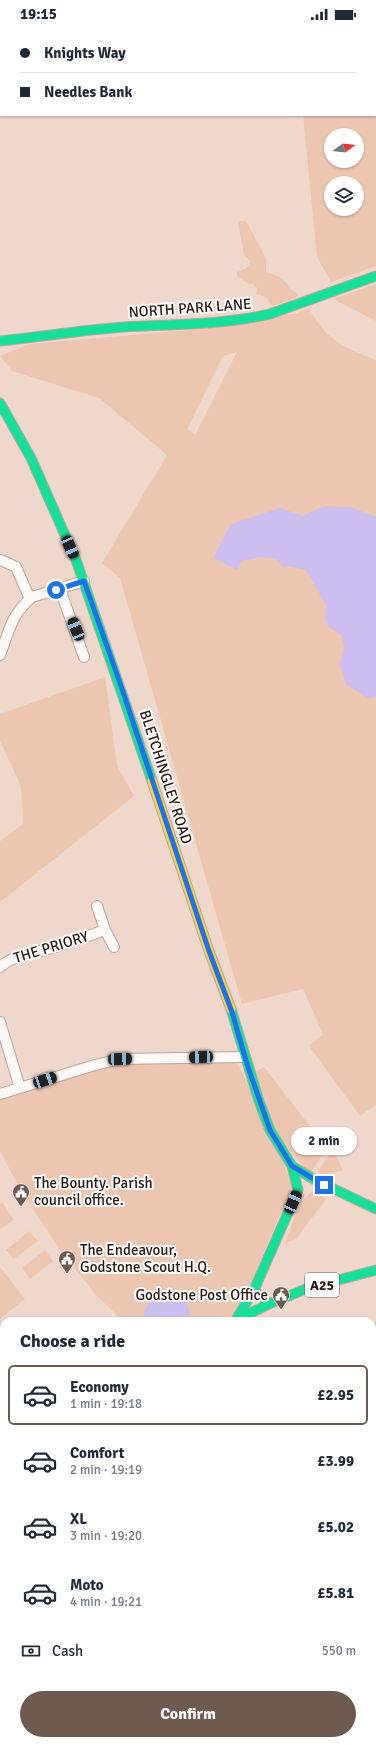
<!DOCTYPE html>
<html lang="en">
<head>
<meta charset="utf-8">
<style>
  :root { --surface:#fff; --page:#f6f6f7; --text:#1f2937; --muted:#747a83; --line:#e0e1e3; --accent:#6e5a4f }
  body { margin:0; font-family:Signika,sans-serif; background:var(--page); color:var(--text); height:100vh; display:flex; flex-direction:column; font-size:15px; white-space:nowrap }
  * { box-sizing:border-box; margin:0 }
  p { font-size:13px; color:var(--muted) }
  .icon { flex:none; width:22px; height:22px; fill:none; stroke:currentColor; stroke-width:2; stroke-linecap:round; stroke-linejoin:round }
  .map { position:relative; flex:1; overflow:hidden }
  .drawer { position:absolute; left:0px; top:1289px; width:376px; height:428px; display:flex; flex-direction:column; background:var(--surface); border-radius:12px 12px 0 0; box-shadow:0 1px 3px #0004 }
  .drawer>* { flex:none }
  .banner { position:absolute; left:0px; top:0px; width:376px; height:88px; box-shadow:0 1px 3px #0004; display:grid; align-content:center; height:88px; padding:0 20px; background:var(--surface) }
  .needle { width:26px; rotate:76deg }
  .controls { position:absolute; left:324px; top:100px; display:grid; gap:8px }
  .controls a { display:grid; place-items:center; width:40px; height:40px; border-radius:50%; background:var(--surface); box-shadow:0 1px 3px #0004; font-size:20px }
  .end { position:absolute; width:18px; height:18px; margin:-9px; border:5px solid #1a73e8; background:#fff; box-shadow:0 0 0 2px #fff }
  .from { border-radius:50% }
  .bubble { position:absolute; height:28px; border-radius:14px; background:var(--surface); box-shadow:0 1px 3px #0004; font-size:13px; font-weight:800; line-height:28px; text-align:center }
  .car { position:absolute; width:12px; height:24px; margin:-12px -6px; border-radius:5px; box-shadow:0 0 3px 1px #0007; background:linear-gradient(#222 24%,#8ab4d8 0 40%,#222 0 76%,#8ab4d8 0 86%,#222 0) }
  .banner b { display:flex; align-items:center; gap:14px; height:38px; font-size:15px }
  .banner b+b { border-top:1px solid var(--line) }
  .banner i { width:10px; height:10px; background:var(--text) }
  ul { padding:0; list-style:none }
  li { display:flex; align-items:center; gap:12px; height:60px; margin:0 8px 6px; padding:0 12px; border:2px solid transparent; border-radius:6px }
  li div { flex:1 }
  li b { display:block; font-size:15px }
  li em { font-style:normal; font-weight:800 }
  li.on { border-color:var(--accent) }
  li>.icon { width:36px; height:36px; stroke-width:1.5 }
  h2 { padding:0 20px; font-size:18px; line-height:48px }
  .pay { display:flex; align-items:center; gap:10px; height:44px; padding:0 20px; font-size:15px }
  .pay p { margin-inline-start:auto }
  .action { display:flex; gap:8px; margin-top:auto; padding:8px 20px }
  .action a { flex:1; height:46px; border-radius:24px; background:var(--accent); color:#fff; font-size:16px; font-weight:800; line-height:46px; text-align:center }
  .status { display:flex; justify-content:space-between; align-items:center; height:28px; padding:0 20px; background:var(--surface); direction:ltr }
  .status svg { height:11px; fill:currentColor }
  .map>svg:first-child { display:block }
  .green { fill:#ecc6b1; fill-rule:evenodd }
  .water { fill:#ccbeee }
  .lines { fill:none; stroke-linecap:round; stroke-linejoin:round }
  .stream { stroke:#ccbeee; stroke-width:2.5 }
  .street-casing { stroke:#baa69b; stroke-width:12 }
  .fast-casing { stroke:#baa69b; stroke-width:11 }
  .slow-casing { stroke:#baa69b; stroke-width:11 }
  .street { stroke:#fdf9f7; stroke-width:10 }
  .fast { stroke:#16e098; stroke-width:9 }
  .slow { stroke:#ffcf43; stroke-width:9 }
  .route { stroke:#1a73e8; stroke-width:5 }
  .labels { text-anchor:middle; stroke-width:4; stroke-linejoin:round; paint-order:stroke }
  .shield { fill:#fefefe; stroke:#695c55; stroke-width:1 }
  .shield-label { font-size:14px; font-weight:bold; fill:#29160c }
  .street-label { font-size:15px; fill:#29160c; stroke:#fefefe }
  .poi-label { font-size:15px; fill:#29160c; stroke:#fefefe; text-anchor:start }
</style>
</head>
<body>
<div class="status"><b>19:15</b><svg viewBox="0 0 49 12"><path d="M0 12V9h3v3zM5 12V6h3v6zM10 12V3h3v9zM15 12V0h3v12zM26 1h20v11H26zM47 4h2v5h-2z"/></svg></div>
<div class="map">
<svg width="376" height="1717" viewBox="0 0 376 1717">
  <rect width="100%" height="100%" fill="#efd8cb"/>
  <path class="green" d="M296 0H376V238L331 254 317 229 303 87H375V1ZM331 107H357V133H331ZM331 155H357V181H331Z
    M239 193H246L266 230V244L280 249 287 255 289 260 298 266 296 270 272 278 266 269 256 266 257 260 253 256 247 255 237 248V244C244 242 249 240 250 233L244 227 238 195Z
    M376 256V293L333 271Z
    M309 281C328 313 343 319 376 332V1077L360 1088 309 1018 323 1006 303 961 242 976 120 550 102 535 167 427 99 370 12 343 0 328 30 316 223 299 296 285ZM237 324 195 407 187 401 223 328Z
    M105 649 117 737 134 768 0 874V813L23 796 21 758 0 713V686Z
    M227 1033 238 1037 245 1050 293 1156 242 1276 226 1293H123L97 1268 59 1220 21 1163 0 1123V1070L111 1036Z
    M264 1039 327 1120 311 1144C276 1116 270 1085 255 1044Z
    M333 1122 343 1142 317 1148 321 1138Z
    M313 1163 326 1171 296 1211 285 1215C292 1198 298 1173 313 1163Z
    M2 1174 14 1192 0 1201V1176Z
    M29 1203 38 1213 14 1231 6 1222Z
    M45 1222 53 1233 30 1251 22 1240Z
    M0 1239 25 1271 0 1291Z
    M372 1294H376V1717H0V1589L3 1586 0 1582V1512L4 1510V1713H372Z"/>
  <path class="water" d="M324 478 350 479 376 489V669L368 671 346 656 340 637 344 619 343 612 341 607 329 599 325 593 326 577 306 542 288 538 283 539 277 532 272 530 261 529 242 533 237 542 213 530 231 496 280 480 303 488Z
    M174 1265C185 1268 189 1277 190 1288L184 1293H144C142 1274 157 1267 174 1265Z
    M372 1524 376 1527V1624H372Z
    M372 1711 376 1714V1717H313V1713H372Z"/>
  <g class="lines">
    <path class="stream" d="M372 1626 376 1628
      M0 1700H4"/>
    <g class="street-casing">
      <path id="street" d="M1 532 16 539 30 571
        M60 561 84 629
        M0 627C9 603 11 587 32 569L84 553
        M97 878 105 902
        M0 939C15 926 36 925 55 919 72 914 88 908 105 902L114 919
        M0 994 20 1060
        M0 1066 95 1037 120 1031 244 1029
        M0 1310 4 1309
        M2 1428 4 1431
        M0 1442 4 1440
        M0 1481 4 1487"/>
    </g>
    <g class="fast-casing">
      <path id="fast" d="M0 313C41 309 83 302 124 299 173 296 222 297 270 286L376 248
        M0 375 31 430 76 532 152 753
        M231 981 259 1073 270 1102 292 1138 298 1162 254 1262 269 1276 308 1260 376 1242
        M292 1138 315 1152 376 1181
        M236 1292 269 1276
        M235 1293 254 1262"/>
    </g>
    <g class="slow-casing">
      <path id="slow" d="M152 753 209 923 231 981
        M0 1501 4 1498"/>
    </g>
    <use href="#street" class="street"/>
    <use href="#fast" class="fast"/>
    <use href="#slow" class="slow"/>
  </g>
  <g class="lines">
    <path class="route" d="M56 562 84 553 121 658 209 923 232 984 247 1036 270 1102 292 1138 324 1157"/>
  </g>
  <defs>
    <g id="civic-pin" transform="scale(0.9)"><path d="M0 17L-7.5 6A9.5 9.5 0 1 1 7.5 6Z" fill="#6e5a4f" stroke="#fefefe"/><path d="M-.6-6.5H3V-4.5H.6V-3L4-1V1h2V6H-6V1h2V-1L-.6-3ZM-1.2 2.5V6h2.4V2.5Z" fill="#fff"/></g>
  </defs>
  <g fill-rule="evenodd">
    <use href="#civic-pin" x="21" y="1164"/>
    <use href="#civic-pin" x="67" y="1231"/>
    <use href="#civic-pin" x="281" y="1267"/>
  </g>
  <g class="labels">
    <rect class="shield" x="305" y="1245" width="34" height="24" rx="3"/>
    <g class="shield-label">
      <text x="322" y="1262">A25</text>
    </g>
    <g class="street-label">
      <text transform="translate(190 280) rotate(-4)" y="5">NORTH PARK LANE</text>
      <text transform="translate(166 749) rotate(72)" y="5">BLETCHINGLEY ROAD</text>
      <text transform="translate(51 919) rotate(-17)" y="5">THE PRIORY</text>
    </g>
    <g class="poi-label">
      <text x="34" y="1160">The Bounty. Parish<tspan x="34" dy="17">council office.</tspan></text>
      <text x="80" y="1227">The Endeavour,<tspan x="80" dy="17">Godstone Scout H.Q.</tspan></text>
      <text x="268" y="1272" text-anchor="end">Godstone Post Office</text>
    </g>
  </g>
</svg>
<div class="controls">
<a><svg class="needle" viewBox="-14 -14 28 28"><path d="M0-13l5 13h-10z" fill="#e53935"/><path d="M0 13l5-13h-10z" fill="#747a83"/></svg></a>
<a><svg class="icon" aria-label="layers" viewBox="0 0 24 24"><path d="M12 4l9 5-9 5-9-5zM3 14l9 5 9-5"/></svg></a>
</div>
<i class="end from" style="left:56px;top:562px"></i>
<i class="end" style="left:324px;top:1157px"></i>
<div class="bubble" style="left:291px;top:1099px;width:66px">2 min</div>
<i class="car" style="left:70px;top:519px;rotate:156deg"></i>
<i class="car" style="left:76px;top:601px;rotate:338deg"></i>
<i class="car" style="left:201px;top:1029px;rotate:268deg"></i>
<i class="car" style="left:120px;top:1031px;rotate:88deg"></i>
<i class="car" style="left:45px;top:1052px;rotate:72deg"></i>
<i class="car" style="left:293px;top:1174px;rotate:24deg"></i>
<div class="banner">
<b><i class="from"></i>Knights Way</b>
<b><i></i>Needles Bank</b>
</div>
<section class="drawer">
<h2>Choose a ride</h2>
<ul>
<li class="on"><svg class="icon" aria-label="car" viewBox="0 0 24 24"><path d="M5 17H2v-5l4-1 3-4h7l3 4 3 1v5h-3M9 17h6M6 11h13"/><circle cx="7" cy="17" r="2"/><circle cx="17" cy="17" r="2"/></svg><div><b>Economy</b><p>1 min · 19:18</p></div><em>£2.95</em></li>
<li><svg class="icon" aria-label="car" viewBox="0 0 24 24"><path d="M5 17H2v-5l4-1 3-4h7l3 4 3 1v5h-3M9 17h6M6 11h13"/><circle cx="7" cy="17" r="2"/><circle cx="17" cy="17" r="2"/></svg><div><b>Comfort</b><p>2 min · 19:19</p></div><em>£3.99</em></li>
<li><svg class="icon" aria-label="car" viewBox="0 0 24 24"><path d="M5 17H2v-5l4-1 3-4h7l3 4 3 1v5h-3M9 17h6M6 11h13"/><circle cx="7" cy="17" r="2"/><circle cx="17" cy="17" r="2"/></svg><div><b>XL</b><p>3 min · 19:20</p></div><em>£5.02</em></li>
<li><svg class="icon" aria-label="car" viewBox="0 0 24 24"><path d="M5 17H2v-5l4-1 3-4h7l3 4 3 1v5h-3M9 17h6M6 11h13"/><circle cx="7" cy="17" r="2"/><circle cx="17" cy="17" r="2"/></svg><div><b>Moto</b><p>4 min · 19:21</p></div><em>£5.81</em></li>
</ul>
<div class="pay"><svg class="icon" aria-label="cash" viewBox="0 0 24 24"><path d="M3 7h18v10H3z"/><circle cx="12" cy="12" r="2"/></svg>Cash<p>550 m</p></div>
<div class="action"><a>Confirm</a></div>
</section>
</div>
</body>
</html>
